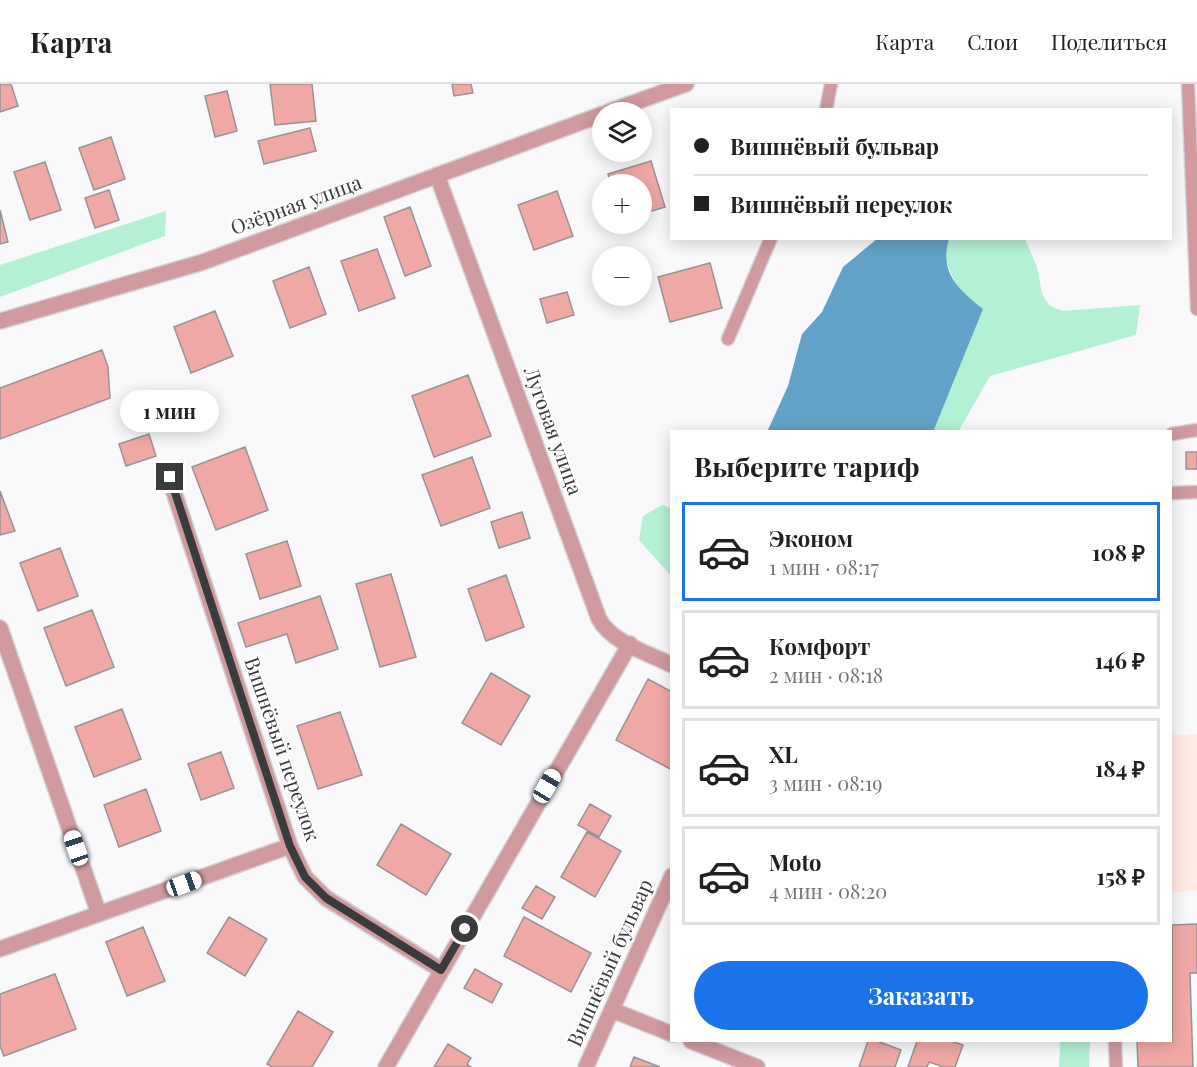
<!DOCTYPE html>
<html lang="ru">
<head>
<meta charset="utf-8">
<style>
  :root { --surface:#fff; --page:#f6f6f6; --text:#202124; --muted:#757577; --line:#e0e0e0; --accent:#1a73e8 }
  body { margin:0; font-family:"Playfair Display",serif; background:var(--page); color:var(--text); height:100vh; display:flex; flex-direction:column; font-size:22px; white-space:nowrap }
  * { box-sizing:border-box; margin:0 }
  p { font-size:20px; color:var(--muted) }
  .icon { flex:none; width:33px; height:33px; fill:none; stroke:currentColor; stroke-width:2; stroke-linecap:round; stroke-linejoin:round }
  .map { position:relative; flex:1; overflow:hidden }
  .side { position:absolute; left:670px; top:346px; width:502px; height:612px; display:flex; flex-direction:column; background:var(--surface); border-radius:0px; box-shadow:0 3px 15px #0003 }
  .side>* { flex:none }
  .top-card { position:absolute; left:670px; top:24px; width:502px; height:132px; border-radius:0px; box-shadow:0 3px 15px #0003; display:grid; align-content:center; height:132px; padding:0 24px; background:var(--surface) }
  .controls { position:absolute; left:592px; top:18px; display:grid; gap:12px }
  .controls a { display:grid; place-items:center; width:60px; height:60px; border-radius:50%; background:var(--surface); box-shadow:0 3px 15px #0003; font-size:30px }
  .end { position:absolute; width:27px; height:27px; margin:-14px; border:8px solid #3b3b3d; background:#fff; box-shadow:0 0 0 3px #fff }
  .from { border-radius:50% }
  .bubble { position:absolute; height:42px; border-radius:21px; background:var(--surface); box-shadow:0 3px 15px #0003; font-size:20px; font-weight:700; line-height:42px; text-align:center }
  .car { position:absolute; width:18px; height:36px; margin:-18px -9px; border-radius:8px; box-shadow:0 0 4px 2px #0007; background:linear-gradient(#fff 24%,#345 0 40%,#fff 0 76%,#345 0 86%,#fff 0) }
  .top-card b { display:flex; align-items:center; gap:21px; height:57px; font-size:22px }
  .top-card b+b { border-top:2px solid var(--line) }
  .top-card i { width:15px; height:15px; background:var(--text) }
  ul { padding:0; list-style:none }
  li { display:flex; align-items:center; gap:18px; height:99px; margin:0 12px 9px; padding:0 12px; border:3px solid var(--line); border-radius:0px }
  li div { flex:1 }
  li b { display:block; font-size:22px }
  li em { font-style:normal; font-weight:700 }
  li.active { border-color:var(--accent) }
  li>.icon { width:54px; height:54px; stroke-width:1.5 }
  h2 { padding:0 24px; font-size:27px; line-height:72px }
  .button { display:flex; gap:12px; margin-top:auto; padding:12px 24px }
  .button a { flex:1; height:69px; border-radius:36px; background:var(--accent); color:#fff; font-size:24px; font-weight:700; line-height:69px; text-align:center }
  header { display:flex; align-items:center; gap:36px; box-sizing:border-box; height:84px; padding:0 30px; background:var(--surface); border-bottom:2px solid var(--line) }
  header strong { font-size:28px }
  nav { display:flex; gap:33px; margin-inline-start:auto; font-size:21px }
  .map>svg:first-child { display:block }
  .education { fill:#ffeae4 }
  .green { fill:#b4f0d4 }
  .water { fill:#63a2c8 }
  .building { fill:#f0a8a5; stroke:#969393; stroke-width:1.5 }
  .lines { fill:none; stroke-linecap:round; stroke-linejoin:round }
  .lane-casing { stroke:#d3d3d6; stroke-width:15 }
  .street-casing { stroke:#d3d3d6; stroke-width:18 }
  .lane { stroke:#d09a9f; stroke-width:12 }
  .street { stroke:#d09a9f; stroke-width:15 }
  .route { stroke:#3b3b3d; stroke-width:8 }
  .labels { text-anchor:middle; stroke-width:4.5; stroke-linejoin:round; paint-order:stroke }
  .street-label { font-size:20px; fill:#3b3b3d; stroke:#fff }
</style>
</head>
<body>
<header>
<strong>Карта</strong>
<nav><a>Карта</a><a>Слои</a><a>Поделиться</a></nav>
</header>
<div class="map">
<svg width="1197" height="983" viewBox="0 0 1197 983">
  <rect width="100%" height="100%" fill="#f9f9fc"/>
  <path class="education" d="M1197 650V807L1172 808V651Z"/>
  <path class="green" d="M166 127 165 152 0 213V181Z
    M949 155H1025L1037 183 1042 210 1049 221 1062 227 1140 221 1136 251 990 292 958 348H933L963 269 957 204 944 172Z
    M662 421 672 424V493L639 456 643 432Z
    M1060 957H1090L1089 983H1059Z"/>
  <path class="water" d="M878 154 949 155C939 188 958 205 983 225L933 348H767L788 302 802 250 822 228 843 183Z"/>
  <path class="building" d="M0 0H11L18 22 0 28Z
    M270 0H312L316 37 275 41Z
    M452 0H471L473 9 454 12Z
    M227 7 237 47 215 53 205 12Z
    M310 44 316 67 264 80 258 57Z
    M111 53 125 95 94 106 79 64Z
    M651 77 665 123 642 130V100H611L608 90Z
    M45 78 61 126 30 136 14 88Z
    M109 106 119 136 95 144 85 114Z
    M557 107 573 152 534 166 518 121Z
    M410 123 431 182 405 192 384 133Z
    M0 126 8 158 0 160Z
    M377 165 395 214 359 227 341 177Z
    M710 179 722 224 670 238 658 193Z
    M309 183 326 230 290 244 273 197Z
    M567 208 574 231 547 239 540 215Z
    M215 227 233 272 191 289 174 243Z
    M102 266 108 283 110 314 0 355V304Z
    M468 291 491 352 434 373 412 312Z
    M149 350 156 372 126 382 119 360Z
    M245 363 268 426 216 446 192 383Z
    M1186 368H1197V385H1186Z
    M472 373 490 424 441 442 422 391Z
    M0 407 15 447 0 451Z
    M522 428 530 454 499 464 491 438Z
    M287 457 301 502 260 515 246 470Z
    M60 464 78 512 38 527 20 479Z
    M391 490 416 573 380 583 356 500Z
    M506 491 524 543 486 557 468 505Z
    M320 512 338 565 296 579 287 550 246 563 238 539Z
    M92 526 114 583 66 602 44 544Z
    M491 589 530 612 501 661 462 639Z
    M648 595 672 608V686L616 656Z
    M122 625 141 675 94 693 75 643Z
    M340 628 362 691 318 705 297 642Z
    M221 668 234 704 201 716 188 680Z
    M146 705 161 747 119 763 104 721Z
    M590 720 611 732 599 753 578 741Z
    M401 740 451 770 426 811 377 781Z
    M587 748 621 767 595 813 561 793Z
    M536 802 555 813 542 835 522 824Z
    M229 833 267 855 245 892 207 869Z
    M524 833 591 869 571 908 504 872Z
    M1197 840V889H1190L1193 983H1138L1137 957H1172V841Z
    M143 843 165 897 127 912 106 858Z
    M475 885 502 900 492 919 464 904Z
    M55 890 76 945 4 972 0 962V910Z
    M298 927 333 948 312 983H272L267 980Z
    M868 957H877L901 966 895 983H859Z
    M917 957H951L963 961 955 983H944L929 978 927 983H908Z
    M448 960 471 974 467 980 471 983H434Z
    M634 973 660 983H630Z"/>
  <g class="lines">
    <g class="lane-casing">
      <path id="lane" d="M1188 0 1197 225
        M826 26 831 0
        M728 255 771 154
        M1172 350 1197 346
        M1172 409 1197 408
        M1115 957 1116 983"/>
    </g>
    <g class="street-casing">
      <path id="street" d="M608 28 686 0
        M437 91 599 535C612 559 648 569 672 581
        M0 237 203 178 603 30
        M169 393 290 762 305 793 326 814 441 886
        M0 544 99 830
        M0 865 290 762
        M612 926 672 950
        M691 957 757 983
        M386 983 630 560
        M586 983 672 792"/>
    </g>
    <use href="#lane" class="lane"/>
    <use href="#street" class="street"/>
  </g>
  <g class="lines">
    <path class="route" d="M170 393 290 762 305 793 326 814 441 886 465 845"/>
  </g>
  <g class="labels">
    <g class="street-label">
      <text transform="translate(296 121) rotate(-20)" y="7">Озёрная улица</text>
      <text transform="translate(553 347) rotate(70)" y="7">Луговая улица</text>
      <text transform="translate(282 665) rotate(71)" y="7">Вишнёвый переулок</text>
      <text transform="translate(610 879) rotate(-66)" y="7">Вишнёвый бульвар</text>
    </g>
  </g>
</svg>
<div class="controls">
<a><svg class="icon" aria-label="layers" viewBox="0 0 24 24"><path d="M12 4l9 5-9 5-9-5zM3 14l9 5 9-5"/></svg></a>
<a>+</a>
<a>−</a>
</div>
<i class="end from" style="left:465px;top:845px"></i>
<i class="end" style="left:170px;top:393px"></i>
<div class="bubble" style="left:120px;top:306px;width:99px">1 мин</div>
<i class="car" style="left:547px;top:702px;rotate:30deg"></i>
<i class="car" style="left:76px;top:764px;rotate:341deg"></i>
<i class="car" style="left:184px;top:800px;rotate:70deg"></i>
<div class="top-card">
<b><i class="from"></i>Вишнёвый бульвар</b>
<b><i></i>Вишнёвый переулок</b>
</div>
<section class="side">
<h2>Выберите тариф</h2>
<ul>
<li class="active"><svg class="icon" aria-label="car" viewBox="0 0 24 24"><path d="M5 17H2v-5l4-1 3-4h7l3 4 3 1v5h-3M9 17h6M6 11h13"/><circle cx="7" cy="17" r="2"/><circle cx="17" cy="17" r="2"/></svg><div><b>Эконом</b><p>1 мин · 08:17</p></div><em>108 ₽</em></li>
<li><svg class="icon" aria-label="car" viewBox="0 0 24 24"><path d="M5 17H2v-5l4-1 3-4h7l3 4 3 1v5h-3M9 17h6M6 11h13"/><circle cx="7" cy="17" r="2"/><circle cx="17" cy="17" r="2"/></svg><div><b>Комфорт</b><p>2 мин · 08:18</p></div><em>146 ₽</em></li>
<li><svg class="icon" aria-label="car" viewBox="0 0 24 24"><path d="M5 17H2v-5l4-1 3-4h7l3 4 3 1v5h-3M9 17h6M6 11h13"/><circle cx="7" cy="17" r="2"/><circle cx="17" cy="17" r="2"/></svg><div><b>XL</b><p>3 мин · 08:19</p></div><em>184 ₽</em></li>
<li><svg class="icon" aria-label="car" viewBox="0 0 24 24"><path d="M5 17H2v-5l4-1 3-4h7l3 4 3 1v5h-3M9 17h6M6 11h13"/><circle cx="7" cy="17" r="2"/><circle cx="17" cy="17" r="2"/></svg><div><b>Moto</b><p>4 мин · 08:20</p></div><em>158 ₽</em></li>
</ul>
<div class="button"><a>Заказать</a></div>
</section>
</div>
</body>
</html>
